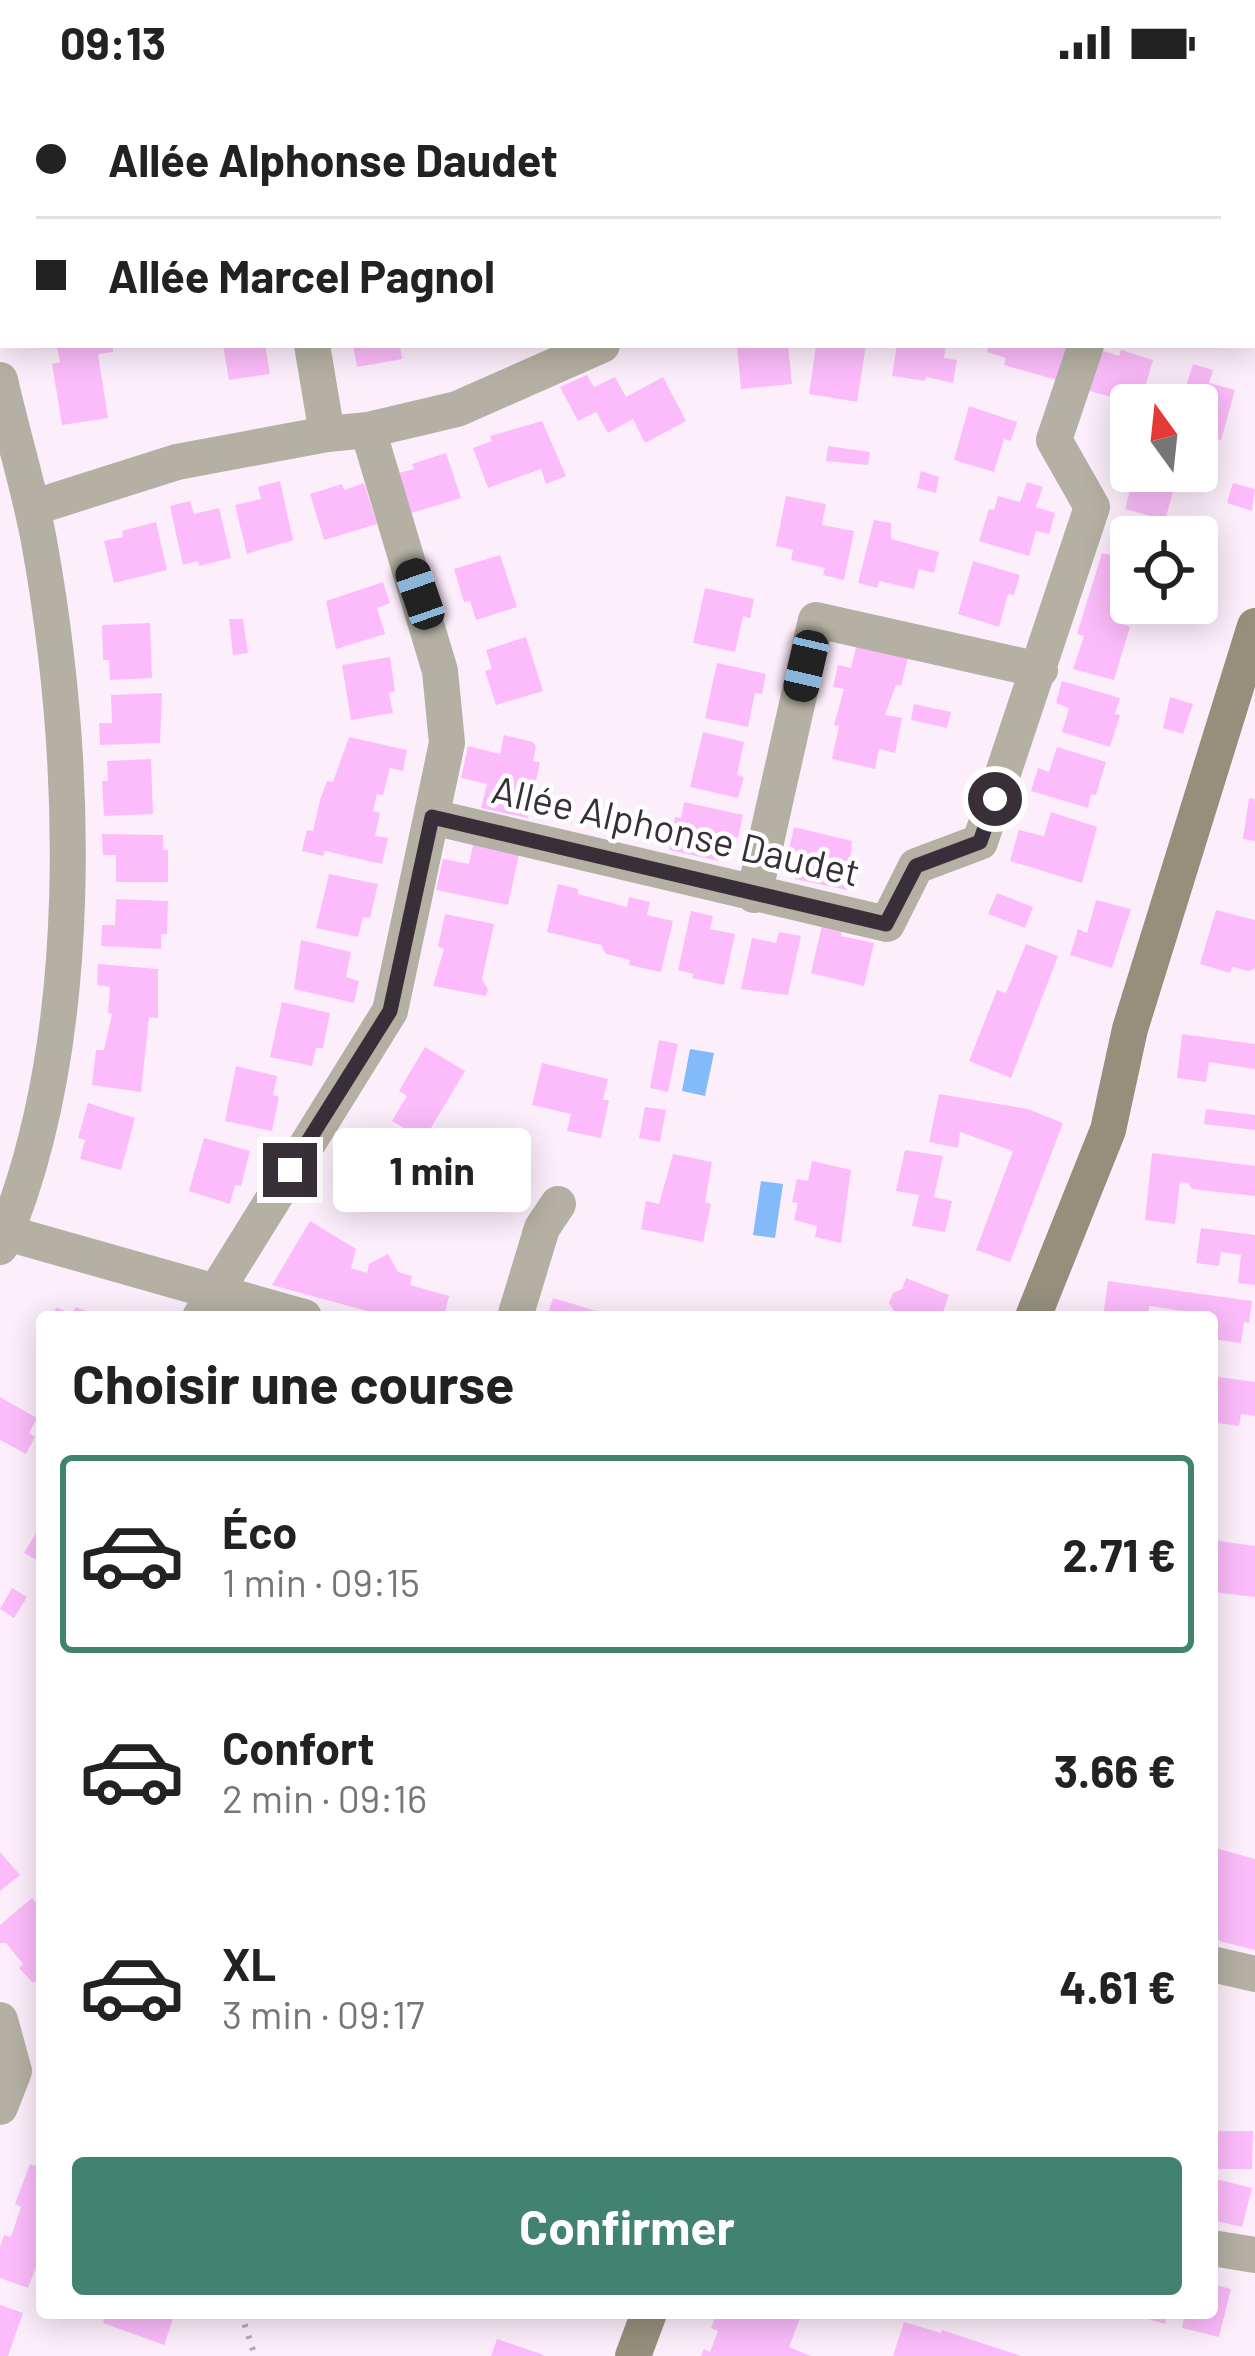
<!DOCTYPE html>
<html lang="fr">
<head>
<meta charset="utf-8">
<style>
  :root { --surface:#fff; --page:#f2f2f2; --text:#222; --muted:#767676; --line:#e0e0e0; --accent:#428270 }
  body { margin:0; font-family:Barlow,sans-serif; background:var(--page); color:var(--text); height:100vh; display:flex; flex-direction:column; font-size:45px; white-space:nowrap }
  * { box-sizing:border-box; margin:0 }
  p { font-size:39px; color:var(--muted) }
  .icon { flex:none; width:66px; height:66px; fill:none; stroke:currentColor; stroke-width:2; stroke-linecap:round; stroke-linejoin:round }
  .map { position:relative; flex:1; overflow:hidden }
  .sheet { position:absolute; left:36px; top:1227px; width:1182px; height:1008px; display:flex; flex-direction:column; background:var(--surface); border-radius:12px; box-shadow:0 6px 30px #0003 }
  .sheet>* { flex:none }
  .top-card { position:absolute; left:0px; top:0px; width:1257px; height:264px; box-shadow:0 6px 30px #0003; display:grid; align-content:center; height:264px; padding:0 36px; background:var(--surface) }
  .needle { width:78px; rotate:345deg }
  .tools { position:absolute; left:1110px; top:300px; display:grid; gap:24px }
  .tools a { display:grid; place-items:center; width:108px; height:108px; border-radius:12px; background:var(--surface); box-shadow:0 6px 30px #0003; font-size:60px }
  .end { position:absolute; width:54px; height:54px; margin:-27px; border:15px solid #392f39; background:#fff; box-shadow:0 0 0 6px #fff }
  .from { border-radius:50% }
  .bubble { position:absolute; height:84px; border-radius:12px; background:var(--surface); box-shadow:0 6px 30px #0003; font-size:39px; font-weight:700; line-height:84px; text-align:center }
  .car { position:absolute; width:36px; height:72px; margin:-36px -18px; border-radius:15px; box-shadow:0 0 9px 3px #0007; background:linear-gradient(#222 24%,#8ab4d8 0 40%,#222 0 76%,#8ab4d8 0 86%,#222 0) }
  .top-card b { display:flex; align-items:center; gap:42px; height:114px; font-size:45px }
  .top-card b+b { border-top:3px solid var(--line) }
  .top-card i { width:30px; height:30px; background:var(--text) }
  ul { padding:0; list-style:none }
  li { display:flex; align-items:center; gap:36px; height:198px; margin:0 24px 18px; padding:0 12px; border:6px solid transparent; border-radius:12px }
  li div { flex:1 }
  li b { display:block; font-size:45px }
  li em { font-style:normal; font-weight:700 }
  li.current { border-color:var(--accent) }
  li>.icon { width:108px; height:108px; stroke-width:1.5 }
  h2 { padding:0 36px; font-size:54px; line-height:144px }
  .action { display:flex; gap:24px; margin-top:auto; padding:24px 36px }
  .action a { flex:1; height:138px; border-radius:12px; background:var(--accent); color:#fff; font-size:48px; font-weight:700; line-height:138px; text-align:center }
  .status { display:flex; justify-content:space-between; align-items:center; height:84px; padding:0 60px; background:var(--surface); direction:ltr }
  .status svg { height:33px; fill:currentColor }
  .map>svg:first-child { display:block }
  .water { fill:#83bafa }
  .building { fill:#fcbcfb }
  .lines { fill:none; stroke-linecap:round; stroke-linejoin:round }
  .path { stroke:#b5a8b5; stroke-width:6; stroke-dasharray:3 9; stroke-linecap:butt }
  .street { stroke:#b4b0a3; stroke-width:36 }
  .secondary { stroke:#958f7c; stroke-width:36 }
  .route { stroke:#392f39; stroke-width:15 }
  .labels { text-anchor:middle; stroke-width:9; stroke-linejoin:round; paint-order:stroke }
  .street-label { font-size:39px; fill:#392f39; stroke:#fff }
</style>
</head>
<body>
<div class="status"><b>09:13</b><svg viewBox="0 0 49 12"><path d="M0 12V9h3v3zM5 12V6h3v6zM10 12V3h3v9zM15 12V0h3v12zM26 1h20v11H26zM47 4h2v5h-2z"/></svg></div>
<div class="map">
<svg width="1255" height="2272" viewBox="0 0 1255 2272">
  <rect width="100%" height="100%" fill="#fdeefc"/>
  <path class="water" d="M690 965 714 969 705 1012 682 1007Z
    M761 1097 783 1100 775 1154 753 1151Z"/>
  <path class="building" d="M113 261V268L98 270 108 334 62 341 52 280 60 278 57 263Z
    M223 261H265L270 290 229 296Z
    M353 261H400L402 275 357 283Z
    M737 261H788L792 300 741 305Z
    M816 261H866L857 318 809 310Z
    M897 261H946L944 274 957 276 953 299 926 293 925 297 892 292Z
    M989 261H1067L1057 296 1004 281 1006 274 987 268Z
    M1098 265 1119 272 1121 266 1153 276 1140 321 1086 306Z
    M1193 280 1213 286 1209 299 1235 306 1221 356 1197 350V321H1180Z
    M587 291 594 303 615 293 626 313 663 293 686 337 645 359 633 335 608 349 596 328 578 337 560 303Z
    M969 322 1017 338 1011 357 1004 355 994 388 954 376Z
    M542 337 566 392 546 400 541 385 488 404 473 364 492 357 490 352Z
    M828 362 870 368 868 381 826 377Z
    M446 369 461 414 408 430 395 390 414 385 412 380Z
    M921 387 939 393 936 409 917 404Z
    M1129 387H1179L1165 436 1125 425 1130 406 1125 403Z
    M280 397 293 456 247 470 235 421 261 415 258 403Z
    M1027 398 1043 403 1036 423 1055 429 1049 450 1036 447 1029 472 979 457 989 425 994 426 998 412 1020 418Z
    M364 399 377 440 324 456 310 410 342 400 344 406Z
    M1233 399 1255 405 1252 427 1227 419Z
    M786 412 826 420 822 441 854 447 844 496 823 491 825 484 791 476 793 466 776 462Z
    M190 417 194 430 219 424 231 474 199 482 198 477 183 481 170 422Z
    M874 436 891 439V455L939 468 934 489 919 485 914 505 879 497 877 504 858 499Z
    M156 438 167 486 114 499 104 457 123 453 122 447Z
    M1131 464V519H1148L1144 530 1118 523 1113 537 1130 543 1114 596 1073 585 1084 552 1077 550 1102 469 1127 475Z
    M500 471 517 523 476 536 470 517 464 518 454 485Z
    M973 477 1020 491 1014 511 1008 510 999 543 958 530Z
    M383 498 390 519 377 524 385 550 336 565 326 517Z
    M705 504 754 515 750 534 743 532 735 568 693 559Z
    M229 535H243L248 569 233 571Z
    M150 539 152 594 110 596 109 576H103L102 541Z
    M526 553 543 607 496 621 485 587 492 585 486 566Z
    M857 559 909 570 901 602 896 601 885 631 902 634 895 669 879 665 875 685 832 675 839 642 834 641 844 605 833 603 838 581 851 584Z
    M390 573 395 607 389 609 393 629 351 636 342 581Z
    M717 579 766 590 762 610 755 609 748 643 705 634Z
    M1062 597 1120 614 1115 630 1120 631 1110 663 1062 648 1069 624 1056 619Z
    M162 609 160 659 100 661 99 639H112L111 611Z
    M1170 613 1193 620 1183 650 1163 644Z
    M914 620 951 628 947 644 911 636Z
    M703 648 744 658 737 691 744 693 738 714 690 703Z
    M504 651 533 658 536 663 533 677 540 678 528 734 481 724 487 700 461 694 468 662 500 670Z
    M349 653 407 666 403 687 390 684 383 711 377 710 373 727 380 729 375 752 388 754 382 780 325 767 323 772 302 767 307 746 313 747 320 716 327 697 333 698Z
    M1057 663 1106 678 1096 711 1091 710 1088 724 1031 707 1038 684 1049 688Z
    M151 675 153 730 104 732 102 697H108L107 677Z
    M1249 714 1255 715V757L1243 755Z
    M684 718 743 731 738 754 725 751 719 777 669 766 675 733 681 734Z
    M1051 728 1097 743 1082 799 1010 777 1019 746 1044 752Z
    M794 743 852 757 847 806 795 795 801 769 789 766Z
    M102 750 163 751V766H168V798H116V771H103Z
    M474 756 520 766 508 821 436 806 443 775 469 780Z
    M329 790 378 800 370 834 363 833 358 853 316 844Z
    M558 800 578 805V810L627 823 629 813 650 818 647 831 673 837 661 888 629 881 630 876 606 870 601 861 547 848Z
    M997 809 1033 823 1025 844 988 830Z
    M116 815 168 817 167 850H161V865L101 862 102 841H115Z
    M1096 816 1131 825 1112 884 1070 871 1078 845 1087 849Z
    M1216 826 1255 836V884L1249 887 1232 883 1230 889 1200 880Z
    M691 827 713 832 710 845 735 850 724 901 692 894 693 890 678 886Z
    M445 830 494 840 482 895 488 906 486 912 433 902 444 865 438 862Z
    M822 841 842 845 841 852 874 859 864 902 811 889Z
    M779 848 801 852 788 911 741 905 752 854 776 859Z
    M301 856 351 868 346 893 359 897 354 919 294 905Z
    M1026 860 1058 872 1011 994 969 977 997 906 1006 909Z
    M98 880 158 885V934L149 933 141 1008 92 1001 96 966H104L112 930 108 929 110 903 97 901Z
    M282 918 330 929 323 964H316L312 982 270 973Z
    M1182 950 1255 960V985L1209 978 1206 998 1177 994Z
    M659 956 678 960 668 1008 650 1004Z
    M425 963 465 987 416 1069 397 1058 404 1044 392 1037 407 1012 399 1007Z
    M542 979 608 995 603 1016H609L601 1054 567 1047 571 1030 532 1021Z
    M236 982 277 992 273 1011 279 1013 272 1047 225 1037Z
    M939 1010 1028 1025 1063 1039 1010 1178 976 1166 1013 1067 960 1048 958 1064 929 1058Z
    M88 1019 135 1034 121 1086 80 1075 85 1056 78 1054Z
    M645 1023 666 1026 660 1058 639 1054Z
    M1206 1025 1255 1031V1046L1204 1040Z
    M204 1054 250 1067 241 1102 235 1101 230 1120 189 1107Z
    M905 1066 943 1072 934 1113 952 1117 945 1148 912 1142 919 1111 896 1107Z
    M1152 1069 1255 1082V1112L1192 1105 1188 1099 1180 1098 1175 1140 1145 1136Z
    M673 1070 712 1078 705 1118 711 1120 703 1158 641 1145 646 1117 659 1120Z
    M454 1076 493 1085 490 1099 504 1103 499 1117 461 1108 464 1093 450 1091Z
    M812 1077 851 1086 841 1159 815 1153 817 1142 794 1136 798 1119 792 1118 797 1095 808 1097Z
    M310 1137 356 1165 351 1184 367 1189 369 1180 388 1170 398 1188 412 1192 410 1201 449 1212 444 1233H389L272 1201Z
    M1201 1144 1255 1151V1201L1238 1199 1241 1171 1221 1168 1219 1182 1196 1179Z
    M906 1194 949 1211 943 1228 937 1233H892L894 1227 889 1219 893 1209 902 1205Z
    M1108 1197 1252 1217 1249 1239 1244 1238 1241 1259 1212 1255V1233H1189L1190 1228 1149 1222 1148 1233H1103Z
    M553 1214 613 1232V1233H547Z
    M56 1223 72 1230 76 1223 100 1233H52Z
    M1212 1292 1255 1298V1332L1241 1330 1239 1342 1212 1338Z
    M0 1313 37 1334 29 1349 35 1353 26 1370 0 1356Z
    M39 1444 42 1446V1479L24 1469Z
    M1212 1456 1255 1462V1513L1212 1508Z
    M12 1504 27 1513 14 1534 0 1525Z
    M1212 1763 1255 1775V1866L1212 1855Z
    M0 1768 20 1791 0 1807Z
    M32 1814 42 1826V1892L33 1899 19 1884 23 1880 6 1859H0V1841Z
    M1212 2047H1253L1252 2085H1212Z
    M30 2080 42 2084V2167L28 2204 0 2194V2163L4 2151 11 2153 21 2123 15 2120Z
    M1212 2094 1252 2104 1242 2143 1212 2136Z
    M1212 2200 1231 2205 1219 2253 1182 2244 1185 2229H1212Z
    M0 2221 23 2229 8 2272H0Z
    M106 2229H175L164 2261 103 2239Z
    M717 2229H802L789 2263 811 2272H701L704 2265 710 2268 718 2247 711 2244Z
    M1127 2229H1167L1165 2240Z
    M904 2238 941 2249 942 2246 1021 2272H893Z
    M497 2255 544 2271V2272H491Z"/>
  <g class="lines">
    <path class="path" d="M241 2229 255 2272"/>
    <path class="street" d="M272 0V3
      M1154 3V0
      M1254 240H1255
      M312 261 327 350
      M0 296C12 350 29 403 39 457 78 674 88 957 0 1163
      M32 424 177 378 327 350 368 346 457 325 602 261
      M432 733 887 840 916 782 980 758 1092 423 1054 356 1086 261
      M754 811 816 536 1040 586
      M0 1147 304 1233
      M200 1233 390 927 447 659 440 587 368 346
      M515 1233 542 1144 558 1120
      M1212 1880 1255 1890
      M0 1936 14 1987 0 2023
      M1212 2164 1255 2171"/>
    <path class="secondary" d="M1033 1233 1108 1046 1130 945 1255 542
      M633 2272 649 2229"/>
  </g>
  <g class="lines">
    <path class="route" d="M290 1086 390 927 432 733 886 840 916 782 980 758 995 715"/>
  </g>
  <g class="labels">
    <g class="street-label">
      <text transform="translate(676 747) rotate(13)" y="14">Allée Alphonse Daudet</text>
    </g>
  </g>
</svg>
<div class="tools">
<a><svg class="needle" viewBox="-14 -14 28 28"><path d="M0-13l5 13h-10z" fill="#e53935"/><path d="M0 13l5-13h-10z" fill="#767676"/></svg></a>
<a><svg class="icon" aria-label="locate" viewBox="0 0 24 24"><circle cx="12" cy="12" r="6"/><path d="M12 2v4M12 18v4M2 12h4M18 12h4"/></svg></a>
</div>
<i class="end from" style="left:995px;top:715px"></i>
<i class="end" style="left:290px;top:1086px"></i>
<div class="bubble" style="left:333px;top:1044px;width:198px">1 min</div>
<i class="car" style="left:420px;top:510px;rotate:341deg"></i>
<i class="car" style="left:806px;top:582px;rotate:193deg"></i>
<div class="top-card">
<b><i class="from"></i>Allée Alphonse Daudet</b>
<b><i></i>Allée Marcel Pagnol</b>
</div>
<section class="sheet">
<h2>Choisir une course</h2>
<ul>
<li class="current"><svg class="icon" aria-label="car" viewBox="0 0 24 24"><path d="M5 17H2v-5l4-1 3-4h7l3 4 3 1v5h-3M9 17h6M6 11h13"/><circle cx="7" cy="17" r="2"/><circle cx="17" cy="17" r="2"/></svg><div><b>Éco</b><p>1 min · 09:15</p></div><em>2.71 €</em></li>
<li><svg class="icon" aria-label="car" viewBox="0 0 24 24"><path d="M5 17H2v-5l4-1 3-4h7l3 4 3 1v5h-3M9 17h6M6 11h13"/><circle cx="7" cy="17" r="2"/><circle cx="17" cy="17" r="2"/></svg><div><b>Confort</b><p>2 min · 09:16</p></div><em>3.66 €</em></li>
<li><svg class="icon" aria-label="car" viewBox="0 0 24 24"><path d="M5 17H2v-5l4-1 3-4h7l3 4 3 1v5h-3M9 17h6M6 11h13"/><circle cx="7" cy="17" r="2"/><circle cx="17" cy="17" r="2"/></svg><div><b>XL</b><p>3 min · 09:17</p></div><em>4.61 €</em></li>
</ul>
<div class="action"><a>Confirmer</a></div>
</section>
</div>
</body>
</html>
